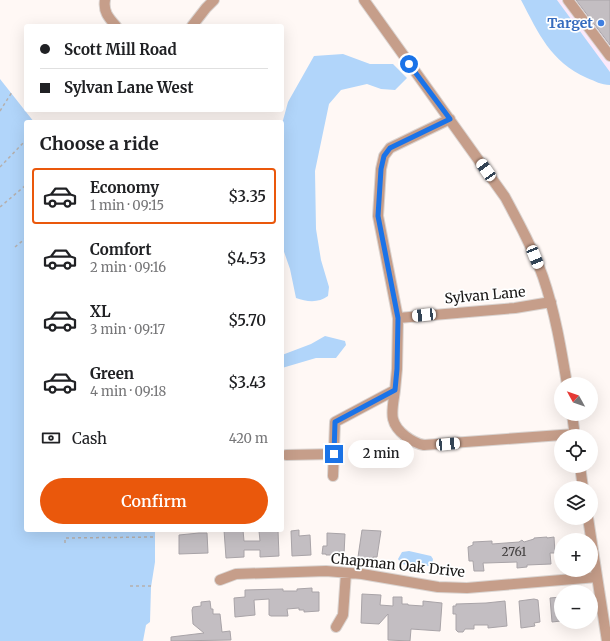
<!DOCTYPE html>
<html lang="en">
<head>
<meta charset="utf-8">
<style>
  :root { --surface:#fff; --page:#f2f2f2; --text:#202124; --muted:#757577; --line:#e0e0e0; --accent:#ea580c }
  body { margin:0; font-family:Merriweather,serif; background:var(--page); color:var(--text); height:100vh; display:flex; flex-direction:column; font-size:15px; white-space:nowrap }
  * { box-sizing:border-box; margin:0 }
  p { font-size:13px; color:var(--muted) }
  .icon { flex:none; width:22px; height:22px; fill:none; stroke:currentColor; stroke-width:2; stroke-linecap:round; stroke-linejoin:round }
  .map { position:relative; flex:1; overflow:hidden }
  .details { position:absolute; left:24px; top:120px; width:260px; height:412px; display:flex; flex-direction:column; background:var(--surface); border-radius:4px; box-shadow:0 4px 16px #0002 }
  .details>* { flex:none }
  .banner { position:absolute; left:24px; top:24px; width:260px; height:88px; border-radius:4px; box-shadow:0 4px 16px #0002; display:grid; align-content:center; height:88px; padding:0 16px; background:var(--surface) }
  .needle { width:26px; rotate:310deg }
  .controls { position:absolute; left:554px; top:377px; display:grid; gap:8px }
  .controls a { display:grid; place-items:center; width:44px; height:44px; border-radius:50%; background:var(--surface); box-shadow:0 4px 16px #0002; font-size:20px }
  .end { position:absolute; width:18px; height:18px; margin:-9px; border:5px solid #1a73e8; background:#fff; box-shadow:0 0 0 2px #fff }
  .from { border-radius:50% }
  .bubble { position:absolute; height:28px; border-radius:14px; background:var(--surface); box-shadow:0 4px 16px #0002; font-size:13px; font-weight:600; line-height:28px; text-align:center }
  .car { position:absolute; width:12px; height:24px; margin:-12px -6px; border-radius:5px; box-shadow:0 0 3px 1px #0007; background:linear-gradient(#fff 24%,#345 0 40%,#fff 0 76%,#345 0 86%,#fff 0) }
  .banner b { display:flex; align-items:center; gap:14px; height:38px; font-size:15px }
  .banner b+b { border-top:1px solid var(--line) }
  .banner i { width:10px; height:10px; background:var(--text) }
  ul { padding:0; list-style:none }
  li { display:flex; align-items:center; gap:12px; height:56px; margin:0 8px 6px; padding:0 8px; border:2px solid transparent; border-radius:4px }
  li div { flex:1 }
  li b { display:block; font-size:15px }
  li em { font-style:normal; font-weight:600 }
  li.current { border-color:var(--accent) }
  li>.icon { width:36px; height:36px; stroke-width:1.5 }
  h2 { padding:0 16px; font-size:18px; line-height:48px }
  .pay { display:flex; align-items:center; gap:10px; height:44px; padding:0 16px; font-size:15px }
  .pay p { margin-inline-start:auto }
  .button { display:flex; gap:8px; margin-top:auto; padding:8px 16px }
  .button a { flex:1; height:46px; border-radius:24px; background:var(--accent); color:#fff; font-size:16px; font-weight:600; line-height:46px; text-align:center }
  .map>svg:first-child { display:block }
  .commercial { fill:#fce9fa }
  .water { fill:#b1d5fa }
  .building { fill:#c3bec2; stroke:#a9a4a8 }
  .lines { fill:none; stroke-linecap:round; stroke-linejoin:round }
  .minor-casing { stroke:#dad4d1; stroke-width:12 }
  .path { stroke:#b5b0ad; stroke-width:1.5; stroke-dasharray:3 3; stroke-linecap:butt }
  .minor { stroke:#c69e8a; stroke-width:10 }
  .route { stroke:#1a73e8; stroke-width:5 }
  .shop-dot { fill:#3f7fe0; stroke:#fff; stroke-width:1.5 }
  .labels { text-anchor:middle; stroke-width:3.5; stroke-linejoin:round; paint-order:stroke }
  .number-label { font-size:12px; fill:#444141 }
  .shop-label { font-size:14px; font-weight:bold; fill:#366cbe; stroke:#fff; text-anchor:end }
  .street-label { font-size:14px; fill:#191716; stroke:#fff }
</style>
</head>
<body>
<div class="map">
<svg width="610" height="641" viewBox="0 0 610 641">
  <rect width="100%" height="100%" fill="#fff8f5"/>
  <path class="commercial" d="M557 0H610V72Z"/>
  <path class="water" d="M521 0H557L610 72V85C601 85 595 81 587 78 550 61 539 34 521 0Z
    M343 54 370 64H393L407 78 395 90 381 89 367 84 341 90 329 104 315 171 316 229 321 260 329 287 328 296C319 303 307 302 296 298L290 269 282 246V124L288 102 314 56Z
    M0 79 34 122H26V530H155V562L151 587 150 622 146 625 143 641H0Z
    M325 336 345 341 346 345 336 358H316L282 368V355L311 344Z
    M409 551 431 556 433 559 432 564C423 569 412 565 401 564L398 559 402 552Z"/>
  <path class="building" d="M576 0H610V45Z
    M224 530H243L244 541H260L259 531 278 530 279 556 260 557V550H244V557L226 558Z
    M299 530V536L310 535 311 555 292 556 291 531Z
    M362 530 381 531 377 557H373V560L358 557Z
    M199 533H207L208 553 179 554V535Z
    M327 533 345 534 344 555H326V554H322L323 546H327Z
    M547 537V538L554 537 555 553H550L551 564 527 565V567L517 568V562L486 563H483L484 571H474L473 561H469L468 547 473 545V542L492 541V544L519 542 522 540 524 542 534 539V538Z
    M312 588V592H319V611L304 612V610H299V608L287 609 288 616H271L269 615V599L254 600 255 615 235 617 234 598 245 597V590L283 589V591H297V589Z
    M362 594 381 595 380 605 393 606V597H402V604H408V605L423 606V601L442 603 440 631 411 629 410 641 388 640V614L379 624 361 623Z
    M561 597V621L552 622 550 598Z
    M534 599 538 600 540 622 534 623 535 626 521 628 519 601Z
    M210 601 211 609H213V614H220L222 632 230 631 231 640 171 641V637L204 633 193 624 192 610 193 607 201 606V602Z
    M505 601 507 626 488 628V625H474V629H465L463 632H458L456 630V614H453V606H456V604L486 603Z"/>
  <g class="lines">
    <g class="minor-casing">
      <path id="minor" d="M105 0C103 12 109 18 116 26
        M364 0 505 197C519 223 533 249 543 277 555 312 561 348 567 384
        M568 0 610 56
        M192 26 206 8 214 0
        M398 318 515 308 551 302
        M395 390C394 399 391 411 393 419 396 432 413 443 424 445L575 434
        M572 414 575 436
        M286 455 334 454
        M580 466 583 488
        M333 476 335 422 395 390 397 369 398 318 378 216 381 169 384 156 390 148 450 119
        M588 518 607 641
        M220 580 236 574 326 571 362 574 438 587 467 588 597 577
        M336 627 343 615 346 573"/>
    </g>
    <path class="path" d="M0 111 12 92
      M0 167 26 140
      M0 207 26 185
      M26 231V232
      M15 247 26 238
      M65 543V538L154 537
      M130 586H152"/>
    <use href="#minor" class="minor"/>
  </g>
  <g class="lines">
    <path class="route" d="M334 454 335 422 395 390 397 369 398 318 378 216 381 169 384 156 390 148 450 119 409 64"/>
  </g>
  <circle class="shop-dot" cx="601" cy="23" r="4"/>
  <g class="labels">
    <g class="number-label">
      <text x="514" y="556">2761</text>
    </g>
    <g class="shop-label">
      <text x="593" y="28">Target</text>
    </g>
    <g class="street-label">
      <text transform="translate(485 295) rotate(-5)" y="5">Sylvan Lane</text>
      <text transform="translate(398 565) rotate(6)" y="5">Chapman Oak Drive</text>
    </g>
  </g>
</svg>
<div class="controls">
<a><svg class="needle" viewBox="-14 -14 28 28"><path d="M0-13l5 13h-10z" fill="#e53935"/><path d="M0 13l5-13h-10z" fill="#757577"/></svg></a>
<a><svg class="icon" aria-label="locate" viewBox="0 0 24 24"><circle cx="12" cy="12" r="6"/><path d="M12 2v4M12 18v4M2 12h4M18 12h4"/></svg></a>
<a><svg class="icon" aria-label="layers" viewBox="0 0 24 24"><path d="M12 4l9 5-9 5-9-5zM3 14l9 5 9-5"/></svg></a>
<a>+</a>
<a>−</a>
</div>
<i class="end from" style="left:409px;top:64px"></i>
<i class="end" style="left:334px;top:454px"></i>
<div class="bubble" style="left:348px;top:440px;width:66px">2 min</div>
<i class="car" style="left:486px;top:170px;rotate:325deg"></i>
<i class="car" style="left:535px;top:257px;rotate:158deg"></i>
<i class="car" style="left:424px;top:315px;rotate:264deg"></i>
<i class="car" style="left:448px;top:444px;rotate:85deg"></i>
<div class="banner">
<b><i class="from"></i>Scott Mill Road</b>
<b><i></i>Sylvan Lane West</b>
</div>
<section class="details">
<h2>Choose a ride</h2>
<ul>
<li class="current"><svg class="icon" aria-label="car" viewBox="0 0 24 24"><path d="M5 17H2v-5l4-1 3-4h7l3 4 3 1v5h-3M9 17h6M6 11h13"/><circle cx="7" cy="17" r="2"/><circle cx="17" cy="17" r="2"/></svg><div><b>Economy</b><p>1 min · 09:15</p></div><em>$3.35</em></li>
<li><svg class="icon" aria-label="car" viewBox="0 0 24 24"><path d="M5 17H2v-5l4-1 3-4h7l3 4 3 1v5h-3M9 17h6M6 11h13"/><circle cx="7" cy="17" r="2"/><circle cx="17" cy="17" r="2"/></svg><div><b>Comfort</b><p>2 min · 09:16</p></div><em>$4.53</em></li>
<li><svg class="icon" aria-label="car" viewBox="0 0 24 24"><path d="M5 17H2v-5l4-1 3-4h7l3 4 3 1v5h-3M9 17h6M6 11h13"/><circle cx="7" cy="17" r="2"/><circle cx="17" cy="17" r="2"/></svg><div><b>XL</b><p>3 min · 09:17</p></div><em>$5.70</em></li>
<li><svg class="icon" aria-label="car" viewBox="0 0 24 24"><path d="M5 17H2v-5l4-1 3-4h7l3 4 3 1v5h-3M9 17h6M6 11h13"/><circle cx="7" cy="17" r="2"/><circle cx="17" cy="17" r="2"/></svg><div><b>Green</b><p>4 min · 09:18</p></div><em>$3.43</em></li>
</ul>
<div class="pay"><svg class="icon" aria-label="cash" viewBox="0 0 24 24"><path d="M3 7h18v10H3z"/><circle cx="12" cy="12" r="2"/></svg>Cash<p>420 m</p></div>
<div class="button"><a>Confirm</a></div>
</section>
</div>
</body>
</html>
